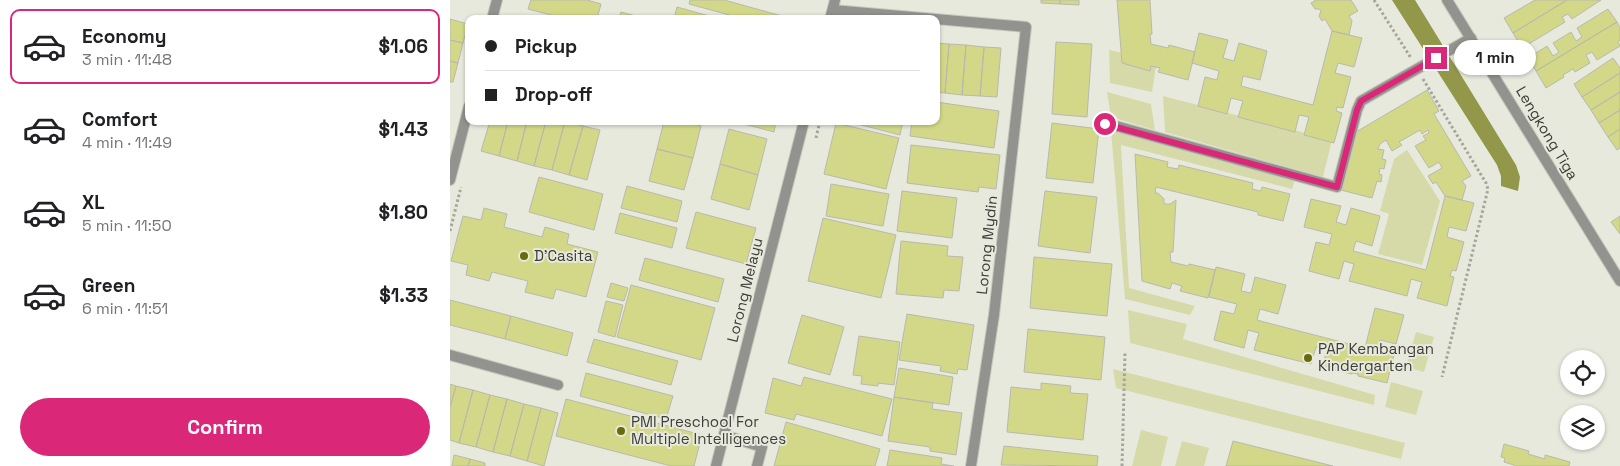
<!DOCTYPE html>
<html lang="en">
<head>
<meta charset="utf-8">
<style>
  :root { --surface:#fff; --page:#f6f6f6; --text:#202124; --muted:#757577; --line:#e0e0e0; --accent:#db2777 }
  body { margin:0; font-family:"Space Grotesk",sans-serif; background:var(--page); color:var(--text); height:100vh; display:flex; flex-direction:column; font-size:19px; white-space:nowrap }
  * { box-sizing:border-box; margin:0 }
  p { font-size:16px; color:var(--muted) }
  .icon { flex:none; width:28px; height:28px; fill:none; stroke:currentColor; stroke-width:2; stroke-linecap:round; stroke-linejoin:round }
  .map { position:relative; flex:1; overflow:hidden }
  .drawer { display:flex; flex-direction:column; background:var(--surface); width:450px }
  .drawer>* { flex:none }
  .banner { position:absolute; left:15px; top:15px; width:475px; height:110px; border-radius:10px; box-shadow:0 1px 4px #0004; display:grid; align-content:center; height:110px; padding:0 20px; background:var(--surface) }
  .controls { position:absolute; left:1110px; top:350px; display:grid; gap:10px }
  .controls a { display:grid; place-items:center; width:45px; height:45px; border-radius:50%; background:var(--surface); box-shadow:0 1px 4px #0004; font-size:25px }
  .end { position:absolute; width:22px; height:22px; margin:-11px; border:6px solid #db2777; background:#fff; box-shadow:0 0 0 2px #fff }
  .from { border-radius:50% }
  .bubble { position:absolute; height:35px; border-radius:18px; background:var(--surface); box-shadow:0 1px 4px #0004; font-size:16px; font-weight:700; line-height:35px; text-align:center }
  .banner b { display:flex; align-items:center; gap:18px; height:48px; font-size:19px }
  .banner b+b { border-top:1px solid var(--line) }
  .banner i { width:12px; height:12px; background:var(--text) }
  ul { padding:9px 0 0; list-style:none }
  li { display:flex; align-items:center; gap:15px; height:75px; margin:0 10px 8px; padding:0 10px; border:2px solid transparent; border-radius:10px }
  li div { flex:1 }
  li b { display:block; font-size:19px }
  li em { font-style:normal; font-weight:700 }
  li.on { border-color:var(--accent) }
  li>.icon { width:45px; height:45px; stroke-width:1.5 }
  .cta { display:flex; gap:10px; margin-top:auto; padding:10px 20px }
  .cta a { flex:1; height:58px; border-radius:30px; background:var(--accent); color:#fff; font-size:20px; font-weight:700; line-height:58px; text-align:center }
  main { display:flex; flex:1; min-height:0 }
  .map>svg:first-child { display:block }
  .green { fill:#d6daa9 }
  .water { fill:#93974a }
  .building { fill:#d3d889; stroke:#b8b9ae }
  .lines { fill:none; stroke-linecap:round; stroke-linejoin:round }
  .service-casing { stroke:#c6c7bc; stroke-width:12 }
  .minor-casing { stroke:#c6c7bc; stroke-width:12 }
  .path { stroke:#a4a59c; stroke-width:3; stroke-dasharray:2.5 2.5; stroke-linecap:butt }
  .service { stroke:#92938e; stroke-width:10 }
  .minor { stroke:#92938e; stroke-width:10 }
  .route { stroke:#db2777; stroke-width:6 }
  .poi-dot { fill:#686b0b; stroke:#e8e9dd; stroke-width:2 }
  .labels { text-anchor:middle; stroke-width:4; stroke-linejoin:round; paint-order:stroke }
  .street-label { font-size:15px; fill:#3d3d39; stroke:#e8e9dd }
  .poi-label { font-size:15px; fill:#3d3d39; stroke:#e8e9dd; text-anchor:start }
</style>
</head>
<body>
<main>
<section class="drawer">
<ul>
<li class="on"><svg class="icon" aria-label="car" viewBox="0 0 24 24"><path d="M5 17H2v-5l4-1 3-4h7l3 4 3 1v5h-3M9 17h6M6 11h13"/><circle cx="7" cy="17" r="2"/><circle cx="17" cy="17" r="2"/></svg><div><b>Economy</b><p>3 min · 11:48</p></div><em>$1.06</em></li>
<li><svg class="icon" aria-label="car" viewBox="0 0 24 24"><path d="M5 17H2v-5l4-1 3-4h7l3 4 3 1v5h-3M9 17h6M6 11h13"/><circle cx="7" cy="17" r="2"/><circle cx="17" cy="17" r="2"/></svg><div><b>Comfort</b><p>4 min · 11:49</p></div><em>$1.43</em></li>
<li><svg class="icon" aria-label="car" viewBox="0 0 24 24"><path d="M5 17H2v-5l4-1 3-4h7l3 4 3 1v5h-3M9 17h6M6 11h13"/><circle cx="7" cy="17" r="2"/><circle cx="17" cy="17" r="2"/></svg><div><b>XL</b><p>5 min · 11:50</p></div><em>$1.80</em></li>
<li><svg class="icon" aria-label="car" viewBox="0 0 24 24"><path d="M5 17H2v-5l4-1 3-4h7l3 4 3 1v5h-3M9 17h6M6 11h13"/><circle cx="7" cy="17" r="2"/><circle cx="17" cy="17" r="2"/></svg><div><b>Green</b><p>6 min · 11:51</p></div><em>$1.33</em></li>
</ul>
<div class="cta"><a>Confirm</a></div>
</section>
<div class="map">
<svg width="1170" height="466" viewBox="0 0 1170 466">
  <rect width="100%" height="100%" fill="#e8e9dd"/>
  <path class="green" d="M659 50 707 60 702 92 660 83Z
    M657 92 701 104 705 130 661 117Z
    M713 96 882 140 873 177 715 132Z
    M661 130 845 179 842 189 671 145 679 288 745 306 740 315 675 299Z
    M957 150 990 201 972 265 928 254 939 214 930 211 944 159Z
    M678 310 737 324 733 339 925 395 924 405 680 343Z
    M966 332 984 337 974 372 956 367Z
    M663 369 955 443 951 459 666 388Z
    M941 382 973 391 966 415 935 407Z
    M691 430 718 437 711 466H682Z
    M732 441 759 448 754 466H725Z"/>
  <path class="water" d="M942 0H965L1066 165 1070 177 1068 191 1051 186V176L1047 165Z"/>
  <path class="building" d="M81 0H137L151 4 147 19H116L78 9Z
    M240 0H274L343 19H294L239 4Z
    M591 0H610V4L591 3Z
    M610 0H629V5L610 4Z
    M667 0H700L702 34H700L701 44 718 48 719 45 745 52 738 80 708 72 710 68 701 66 700 71 672 63Z
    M864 0H901L908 11 899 16 902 21 899 35 882 31 875 19 872 21 869 16 871 11 869 9H865L861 3 865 1Z
    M1085 0H1117L1063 33 1054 18Z
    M1117 0H1151L1122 19 1118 14 1112 17 1115 22 1072 48 1063 33Z
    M227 7 270 19H224Z
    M1158 9 1167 22 1086 71 1078 58 1097 46 1103 56 1109 52 1103 43 1121 32 1126 41 1132 37 1127 28Z
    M171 12 197 19H169Z
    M0 19 18 24 13 43 0 40Z
    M1167 22 1170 28V40L1168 42 1170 46 1147 60 1142 52 1136 55 1140 63 1125 72 1123 69 1113 75 1114 77 1096 88 1086 71Z
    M882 31 912 38 904 67 888 63 885 73 901 77 893 108 887 107 886 111 892 113 884 143 854 135 859 117 849 115 845 132 788 117 793 101 781 98 777 114 748 106 755 77 767 80 769 71 742 63 749 33 778 40 773 58 784 61 789 43 817 51 810 80 793 76 791 86 863 105Z
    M0 40 13 43 8 63 0 61Z
    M606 42 642 44 637 117 602 114Z
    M486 43 499 44 495 93 486 92Z
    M499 44 516 45 512 95 495 93Z
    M516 45 534 47 530 96 512 95Z
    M534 47 551 48 547 97 530 96Z
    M1163 58 1170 68V73L1132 97 1124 84Z
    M0 61 8 63 3 82H0Z
    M1170 73V92L1141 110 1132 97Z
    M977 90 989 111 984 114 1021 176 1012 181 1016 186 1012 200 995 196 986 182 983 184 978 176 992 168 989 162 979 168 965 146 976 140 973 136 979 133 978 130 972 134 970 130 949 142 952 145 942 151 936 140 930 144 928 149 934 150 932 159 936 160 934 169 930 168 929 174 932 175 931 182 927 181 922 198 891 190 906 132Z
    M1170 92V110L1149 123 1141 110Z
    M486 102 549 111 544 148 460 136 462 121H486Z
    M1170 110V129L1158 137 1149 123Z
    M40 121H58L49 156 31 151Z
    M58 121H77L67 161 49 156Z
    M77 121H96L84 166 67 161Z
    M96 121H115L102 170 84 166Z
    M115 121 133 126 119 175 102 170Z
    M214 121H233L251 126 243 158 207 149Z
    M283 121H326L324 132Z
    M396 121H453L450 135Z
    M386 123 449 138 436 189 374 174Z
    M602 123 649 129 643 183 596 178Z
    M133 126 150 130 137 180 119 175Z
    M279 129 317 139 308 175 270 164Z
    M1170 129V148L1167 150 1158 137Z
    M461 145 550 155 546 189 529 187 528 192 457 183Z
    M207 149 243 158 234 190 199 181Z
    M685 154 718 162 717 167 728 169 729 165 803 183 802 189 811 191 812 187 840 194 833 221 808 215V212L706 187 705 193H708L714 199V204H720L726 200 723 252H720L721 262 738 266 739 264 765 270 758 298 730 291 732 286 722 283 720 289 692 281Z
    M270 164 308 175 299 210 261 199Z
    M89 177 153 194 144 230 79 212Z
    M381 184 439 194 433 226 376 216Z
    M177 186 232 201 227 222 171 208Z
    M452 191 507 198 502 238 447 231Z
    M595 191 647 197 640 253 588 246Z
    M995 196 1024 203 1016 231 999 227 997 237 1014 242 1006 271 1002 270 1000 276 1004 277 997 306 967 298 972 282 961 279 957 296 899 281 904 264 894 261 889 279 859 271 866 242 879 245 882 234 854 227 861 199 891 206 886 222 896 225 901 208 930 216 922 246 906 241 903 251 976 270Z
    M34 208 57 214 54 227 92 237 95 227 119 234 117 244 148 252 136 297 106 289 103 299 75 292 78 281 42 272 39 281 16 275 18 265 1 261 13 216 31 220Z
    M246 212 306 228 296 264 236 248Z
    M170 213 227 228 222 248 165 233Z
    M1170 216V234L1161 222Z
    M373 218 446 235 431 298 358 281Z
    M451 241 498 246 497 256 513 257 509 291 494 290 493 298 446 294Z
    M584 257 662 264 657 316 580 308Z
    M195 258 274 279 268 302 189 280Z
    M766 267 795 274 791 291 801 293 805 277 836 285 828 314 810 309 807 320 814 322 915 348 925 308 954 315 946 344 930 340 927 351 944 355 937 383 908 376V374L902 373V374L872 367 877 350 866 347 861 364 804 350 809 333 798 330 794 348 764 340 771 311 784 314 787 304 759 297Z
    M161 283 178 288 174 301 157 297Z
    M181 285 265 308 251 360 167 337Z
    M0 300 61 316 55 339 0 325Z
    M156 301 173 305 165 337 148 332Z
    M457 314 524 325 517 370 508 369 507 374 490 371 491 366 449 360Z
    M352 315 394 327 380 375 338 363Z
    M61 316 123 333 117 356 55 339Z
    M578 329 655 337 651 380 574 372Z
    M409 336 450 342 444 385 428 383V386L411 384 412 376 403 375Z
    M144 339 228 361 221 385 137 362Z
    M449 368 503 377 499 405 444 397Z
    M136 373 223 396 216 419 130 396Z
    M354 377 442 399 432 436 346 414 344 420 315 413 323 378 351 386Z
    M591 383 621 386 620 393 638 394 633 440 557 432 561 387 591 390Z
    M0 384 6 386 0 407Z
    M6 386 23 390 9 443 0 440V407Z
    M23 390 40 395 26 447 9 443Z
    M40 395 57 399 43 452 26 447Z
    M444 397 483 403 482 409 512 413 506 455 480 451V447L438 441Z
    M57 399 74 404 60 456 43 452Z
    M116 399 252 435 244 466H221L106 436Z
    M74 404 91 408 77 461 60 456Z
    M91 408 108 413 94 466 77 461Z
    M336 422 430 449 425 466H324Z
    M783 441 883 466H776Z
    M1054 444 1079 451 1078 454 1095 459V455L1120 462 1119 466H1064V465L1054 462 1055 458 1051 457Z
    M554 446 648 456 647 466 551 465Z
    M440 450 492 458 491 464 504 466H437Z
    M4 455 20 459 18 466H2Z
    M20 459 35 463V466H18Z"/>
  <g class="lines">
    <g class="service-casing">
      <path id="service" d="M655 123 887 187 907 110 911 101 1021 38
        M274 435 312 447 307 466"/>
    </g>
    <g class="minor-casing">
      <path id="minor" d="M997 0 1170 281
        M383 10 576 27 544 315 521 466
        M42 19 47 0
        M380 19 385 0
        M0 180 19 106
        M0 355 108 385
        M266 466 354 121"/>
    </g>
    <path class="path" d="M924 0 961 58
      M973 79 1036 183 1038 189 992 377
      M366 138 370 121
      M0 231 11 187
      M672 466 675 353"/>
    <use href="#service" class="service"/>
    <use href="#minor" class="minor"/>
  </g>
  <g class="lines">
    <path class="route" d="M655 124 887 187 907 110 911 101 986 58"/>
  </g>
  <g class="poi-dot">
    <circle cx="74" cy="256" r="5"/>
    <circle cx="858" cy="358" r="5"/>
    <circle cx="171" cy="431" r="5"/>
  </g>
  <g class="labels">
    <g class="street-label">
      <text transform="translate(1097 133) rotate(59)" y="5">Lengkong Tiga</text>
      <text transform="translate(537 245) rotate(-84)" y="5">Lorong Mydin</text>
      <text transform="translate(295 290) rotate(-76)" y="5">Lorong Melayu</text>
    </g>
    <g class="poi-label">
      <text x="84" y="261">D'Casita</text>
      <text x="868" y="354">PAP Kembangan<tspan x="868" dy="17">Kindergarten</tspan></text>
      <text x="181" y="427">PMI Preschool For<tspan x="181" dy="17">Multiple Intelligences</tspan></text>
    </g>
  </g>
</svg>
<div class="controls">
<a><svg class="icon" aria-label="locate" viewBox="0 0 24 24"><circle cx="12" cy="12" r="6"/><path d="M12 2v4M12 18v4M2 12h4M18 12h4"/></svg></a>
<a><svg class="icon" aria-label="layers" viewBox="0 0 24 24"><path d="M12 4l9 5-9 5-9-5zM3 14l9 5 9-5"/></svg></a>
</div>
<i class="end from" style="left:655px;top:124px"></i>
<i class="end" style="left:986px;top:58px"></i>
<div class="bubble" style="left:1004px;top:40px;width:82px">1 min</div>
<div class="banner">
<b><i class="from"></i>Pickup</b>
<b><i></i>Drop-off</b>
</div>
</div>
</main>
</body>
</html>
